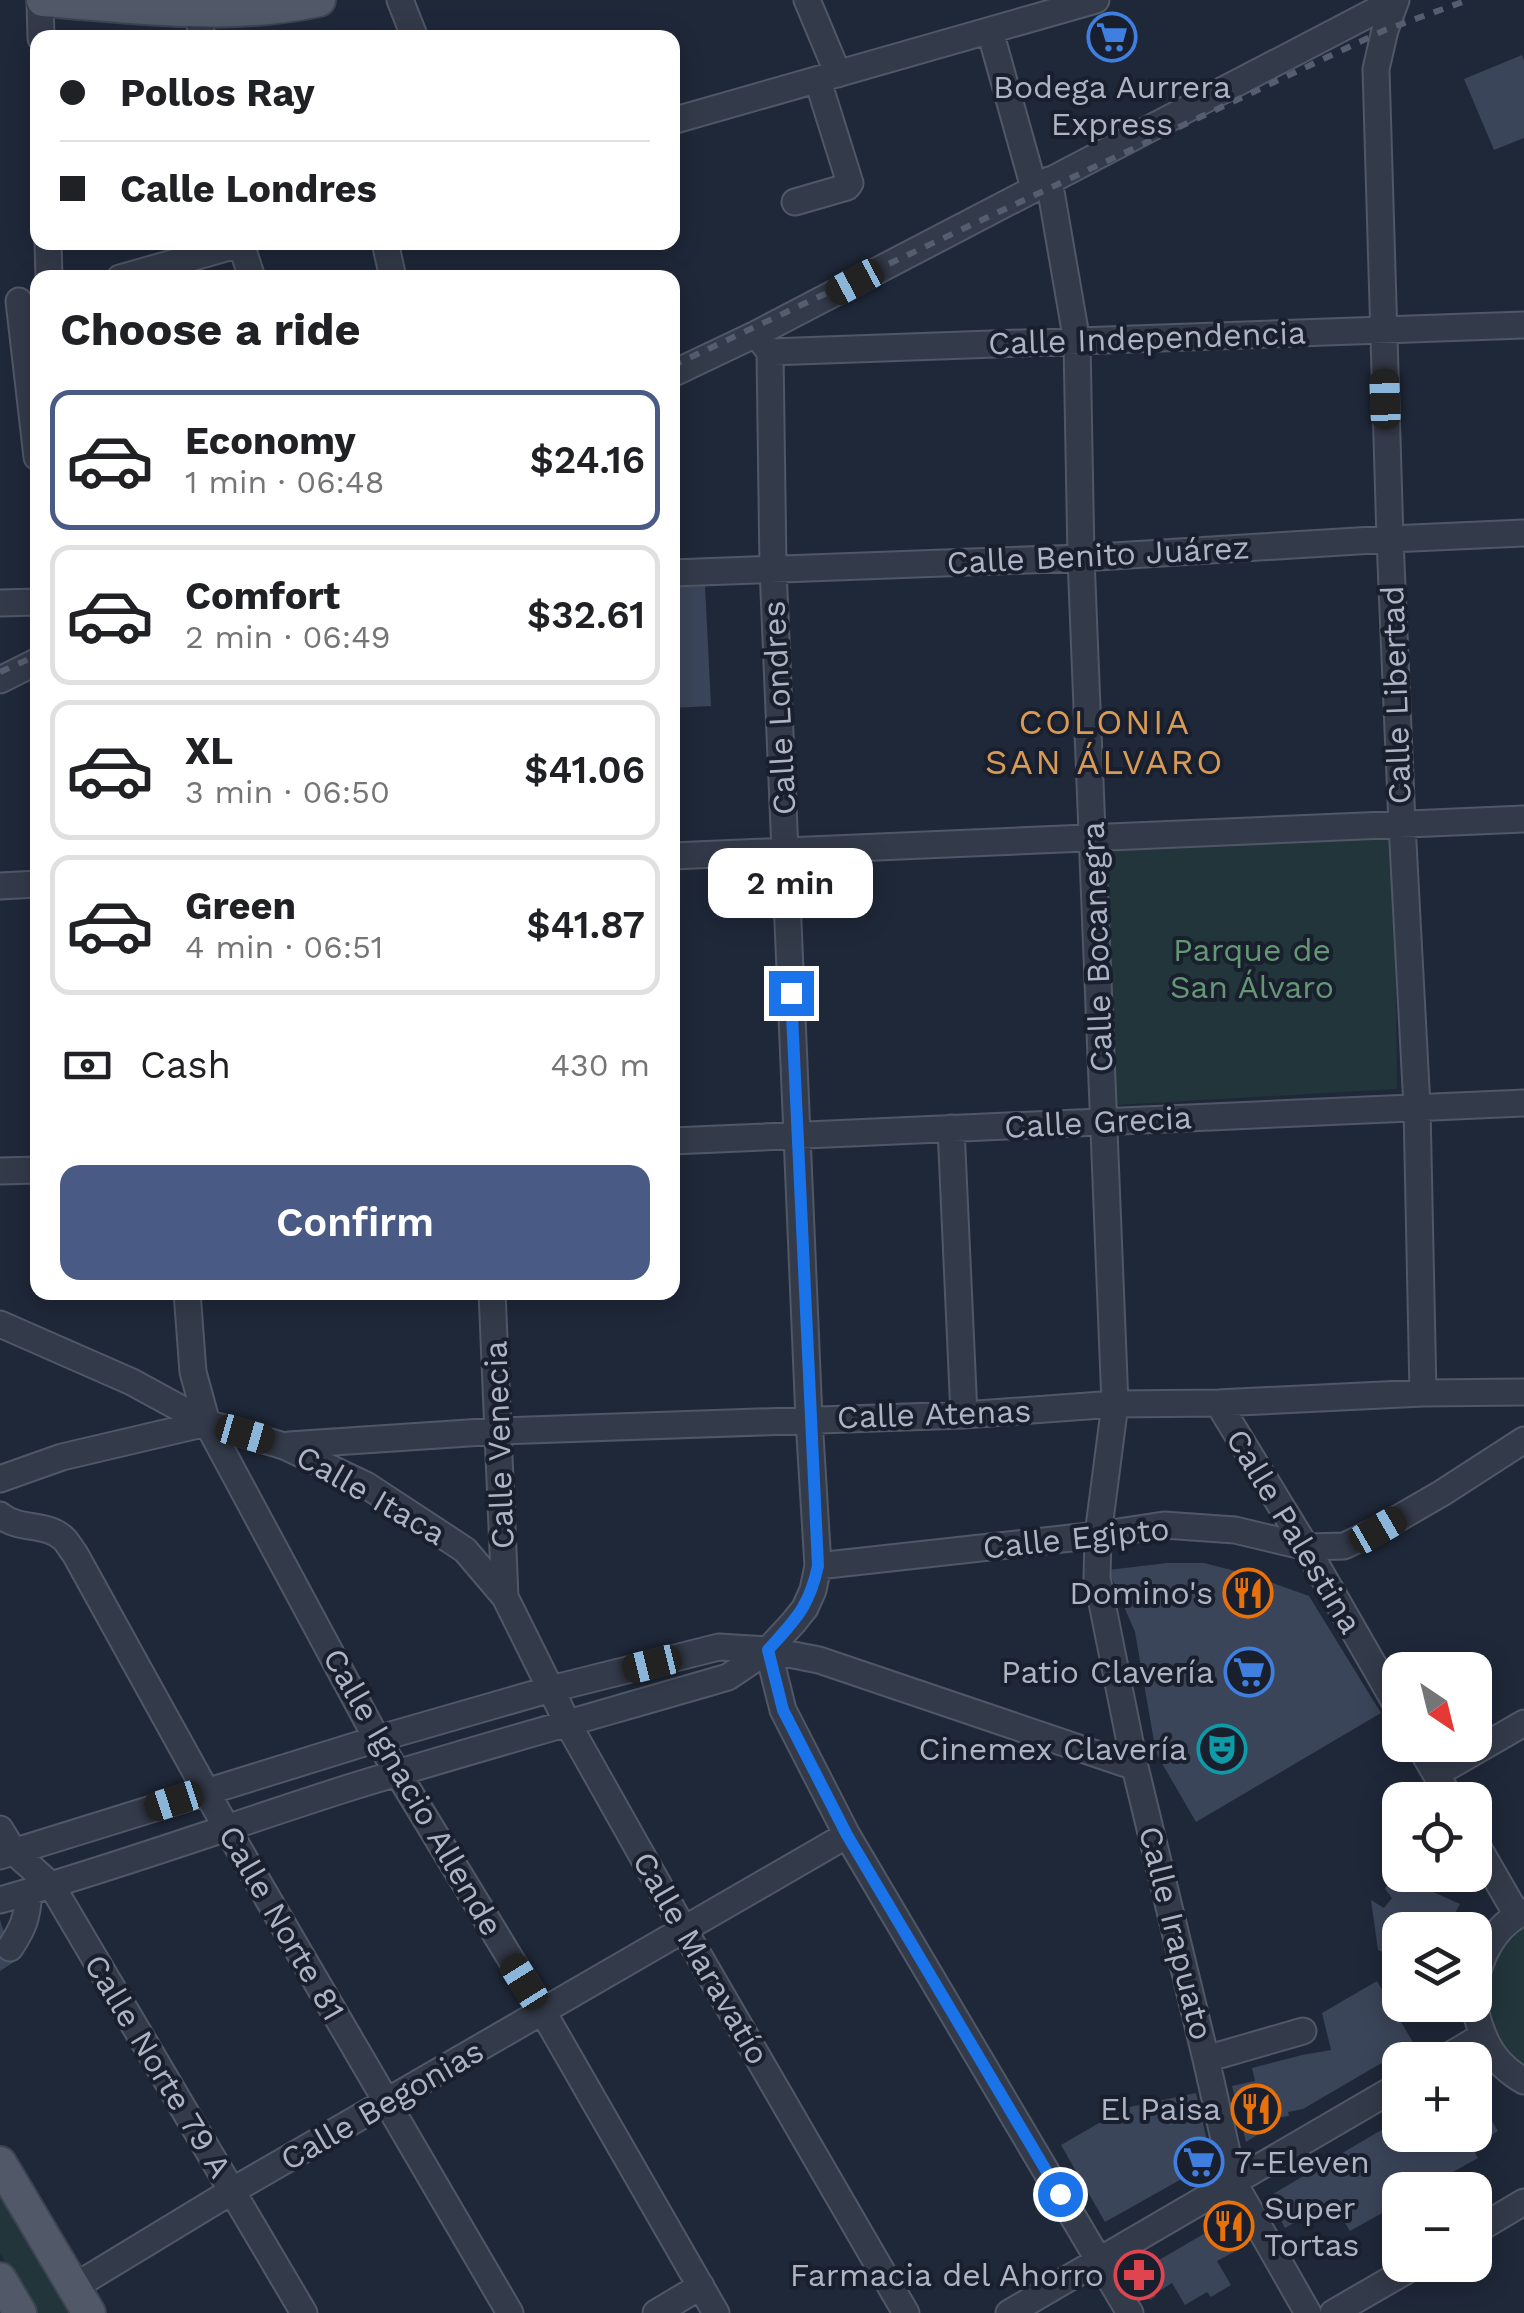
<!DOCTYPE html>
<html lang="en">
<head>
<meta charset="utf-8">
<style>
  :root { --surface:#fff; --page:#f2f2f2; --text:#202124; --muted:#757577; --line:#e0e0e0; --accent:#495b85 }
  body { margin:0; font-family:"Work Sans",sans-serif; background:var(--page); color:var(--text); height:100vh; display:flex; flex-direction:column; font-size:38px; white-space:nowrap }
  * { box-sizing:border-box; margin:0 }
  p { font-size:32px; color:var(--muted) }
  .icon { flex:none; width:55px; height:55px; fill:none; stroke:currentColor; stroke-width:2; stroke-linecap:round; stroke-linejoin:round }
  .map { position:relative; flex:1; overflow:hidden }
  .side { position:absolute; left:30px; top:270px; width:650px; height:1030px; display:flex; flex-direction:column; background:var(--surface); border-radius:20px; box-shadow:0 5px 25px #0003 }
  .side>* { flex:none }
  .hud { position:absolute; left:30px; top:30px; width:650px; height:220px; border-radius:20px; box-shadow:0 5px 25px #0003; display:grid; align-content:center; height:220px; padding:0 30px; background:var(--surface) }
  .needle { width:65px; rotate:145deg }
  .fabs { position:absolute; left:1382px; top:1652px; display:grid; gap:20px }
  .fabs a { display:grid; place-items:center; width:110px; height:110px; border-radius:20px; background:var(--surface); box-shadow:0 5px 25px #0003; font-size:50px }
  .end { position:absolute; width:45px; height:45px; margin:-22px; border:12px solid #1a73e8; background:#fff; box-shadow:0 0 0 5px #fff }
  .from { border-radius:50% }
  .bubble { position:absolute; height:70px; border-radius:20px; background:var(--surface); box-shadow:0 5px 25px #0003; font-size:32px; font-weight:600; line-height:70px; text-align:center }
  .car { position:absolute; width:30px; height:60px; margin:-30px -15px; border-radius:12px; box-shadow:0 0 8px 2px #0007; background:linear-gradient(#222 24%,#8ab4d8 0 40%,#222 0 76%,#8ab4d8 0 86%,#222 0) }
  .hud b { display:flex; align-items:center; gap:35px; height:95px; font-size:38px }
  .hud b+b { border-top:2px solid var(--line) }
  .hud i { width:25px; height:25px; background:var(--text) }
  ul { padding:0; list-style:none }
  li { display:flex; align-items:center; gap:30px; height:140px; margin:0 20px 15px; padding:0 10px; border:5px solid var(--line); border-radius:20px }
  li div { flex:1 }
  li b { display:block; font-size:38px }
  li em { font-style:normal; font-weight:600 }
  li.current { border-color:var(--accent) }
  li>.icon { width:90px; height:90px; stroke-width:1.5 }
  h2 { padding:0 30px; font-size:45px; line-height:120px }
  .pay { display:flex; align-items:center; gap:25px; height:110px; padding:0 30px; font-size:38px }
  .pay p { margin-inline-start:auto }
  .cta { display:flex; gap:20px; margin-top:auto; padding:20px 30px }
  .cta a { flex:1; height:115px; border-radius:20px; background:var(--accent); color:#fff; font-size:40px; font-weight:600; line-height:115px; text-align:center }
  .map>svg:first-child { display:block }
  .green { fill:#21353a }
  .building { fill:#3b4559 }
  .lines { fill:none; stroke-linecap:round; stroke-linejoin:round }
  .minor-casing { stroke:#505767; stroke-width:29 }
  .major-casing { stroke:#3c4353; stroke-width:36 }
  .minor { stroke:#333a49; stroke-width:25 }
  .major { stroke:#515969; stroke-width:32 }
  .rail { stroke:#555d70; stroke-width:6; stroke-dasharray:10 10; stroke-linecap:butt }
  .route { stroke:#1a73e8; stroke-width:12 }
  .labels { text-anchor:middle; stroke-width:8; stroke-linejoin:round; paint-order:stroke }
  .poi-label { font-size:32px; fill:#adb4c6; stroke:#191f2d; text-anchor:end }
  .street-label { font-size:32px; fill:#adb4c6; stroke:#191f2d }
  .park-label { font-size:32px; fill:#649774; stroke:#191f2d }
  .neighbourhood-label { font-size:35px; letter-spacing:2.5px; fill:#d89b56; stroke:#191f2d }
</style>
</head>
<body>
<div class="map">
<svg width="1524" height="2313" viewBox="0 0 1524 2313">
  <rect width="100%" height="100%" fill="#1f2839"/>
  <path class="green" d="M1394 832 1397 1089 1115 1105 1106 848Z
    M1524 1923V2070C1515 2061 1502 2053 1496 2042 1478 2011 1480 1973 1501 1944 1507 1936 1516 1929 1524 1923Z
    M0 2184 76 2313H35L0 2253Z"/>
  <path class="building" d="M1522 55 1524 60V138L1494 150 1464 79Z
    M705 586 711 706 672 708V587Z
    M1167 1563H1204L1251 1575 1309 1596 1381 1713 1196 1822 1156 1753 1135 1632 1108 1570Z
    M1402 1878 1460 1904 1450 1922 1463 1930H1400V1959L1378 1950 1371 1900 1384 1908 1392 1898 1385 1889 1390 1880 1397 1885Z
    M0 1920 14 1962 0 1971Z
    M1377 1981 1414 2044 1303 2109 1288 2112 1289 2116 1277 2118 1278 2122 1246 2142 1232 2086 1255 2081 1252 2068 1302 2055 1331 2050 1322 2013Z
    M1196 2093 1212 2162 1105 2222 1061 2145 1125 2108Z
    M1475 2093 1498 2131 1487 2138 1485 2134 1469 2143 1478 2158 1421 2190H1400V2203L1350 2231 1332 2201 1285 2228 1268 2197 1400 2119V2135H1475Z
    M1226 2221 1233 2222 1247 2245 1217 2261 1231 2285 1211 2297 1207 2292 1185 2305 1172 2283 1155 2294 1156 2296 1150 2300 1135 2274Z"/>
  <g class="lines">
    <g class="minor-casing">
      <path id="minor" d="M40 0 41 38
        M400 0 415 38
        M807 0 838 74
        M1396 0 1385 30 1376 69 1390 539 1402 824 1417 1107 1423 1393
        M198 12 202 38
        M990 31 1034 188
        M672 121 1096 0
        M1049 180 1077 342 1081 558 1115 1404 1098 1535 1097 1578 1135 1767 1206 2059 1234 2183 1308 2313
        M795 202 847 187 850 183 818 81
        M48 242 49 278
        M385 242 393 278
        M241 244 252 278
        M120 278 247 242
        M19 301 37 457
        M770 352 1524 325
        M672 374 756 334 1396 0
        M672 573 1081 558 1390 539 1524 533
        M0 603 38 602
        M0 680 38 661
        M672 856 1524 819
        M0 886 38 884
        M951 1128 964 1415
        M672 1141 1524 1103
        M0 1171 38 1170
        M187 1292 193 1372 207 1423 377 1739 543 2012 716 2313
        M492 1292 505 1597
        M0 1324 132 1382 207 1423 284 1446 366 1485 465 1550 505 1597 568 1724 684 1930 906 2313
        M1218 1403 1306 1547 1400 1711
        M289 1445 498 1431 964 1415 1115 1404 1218 1403 1423 1393 1524 1392
        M0 1479 62 1457 207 1423
        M0 1515C19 1531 47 1522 64 1539 68 1543 71 1549 75 1554L226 1827 510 2313
        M818 1566 1098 1535 1164 1525 1235 1530 1306 1547 1344 1546 1378 1530 1442 1493 1524 1440
        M768 1650 783 1710 847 1835 1130 2313
        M1419 1745 1451 1800
        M1436 1774 1524 1723
        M0 1829 14 1852 52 1886 304 2313
        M1475 1842 1517 1915
        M0 1856 377 1739 551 1689 719 1647 768 1650 819 1660 1135 1767
        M0 1900C117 1867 232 1825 348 1788 474 1749 601 1714 728 1677L768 1650 793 1623 805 1608 813 1590 818 1566 809 1419 773 568 770 352 756 334
        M10 1948C24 1927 27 1918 29 1892
        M1475 1988C1478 1958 1495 1925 1524 1912
        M1474 2005C1482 2039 1492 2063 1524 2081
        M1206 2059 1303 2031
        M1442 2060 1481 2037
        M1475 2231 1524 2202
        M74 2287 232 2191 847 1835
        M656 2313 701 2286
        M1009 2313 1400 2085
        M1333 2313 1416 2265"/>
    </g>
    <g class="major-casing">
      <path id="major" d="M43 0C134 7 228 20 319 0
        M0 2163 89 2313
        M0 2279 20 2313"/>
    </g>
    <use href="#minor" class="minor"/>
    <use href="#major" class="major"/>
    <path class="rail" d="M672 366 1385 30 1468 0
      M0 672 38 655"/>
  </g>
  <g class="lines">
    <path class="route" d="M791 993 818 1566C809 1607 796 1619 768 1650L783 1710 847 1835 1060 2194"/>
  </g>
  <defs>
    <g id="supermarket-ring" transform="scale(2.5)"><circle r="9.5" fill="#191f2d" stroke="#3f7fe0" stroke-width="1.5"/><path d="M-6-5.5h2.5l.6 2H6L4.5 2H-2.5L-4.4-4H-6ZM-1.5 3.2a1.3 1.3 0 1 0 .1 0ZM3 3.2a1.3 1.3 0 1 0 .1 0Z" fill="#3f7fe0"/></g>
    <g id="restaurant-ring" transform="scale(2.5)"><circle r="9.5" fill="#191f2d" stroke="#e8710a" stroke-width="1.5"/><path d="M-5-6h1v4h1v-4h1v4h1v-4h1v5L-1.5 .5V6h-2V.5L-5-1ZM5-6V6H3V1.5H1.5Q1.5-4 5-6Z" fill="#e8710a"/></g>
    <g id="theatre-ring" transform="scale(2.5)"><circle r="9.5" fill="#191f2d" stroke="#0f9aa8" stroke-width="1.5"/><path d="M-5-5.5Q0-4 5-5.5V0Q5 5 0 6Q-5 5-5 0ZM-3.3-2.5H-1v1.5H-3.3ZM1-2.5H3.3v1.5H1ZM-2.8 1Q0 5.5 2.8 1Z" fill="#0f9aa8"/></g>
    <g id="pharmacy-ring" transform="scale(2.5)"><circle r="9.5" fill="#191f2d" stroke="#e0444e" stroke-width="1.5"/><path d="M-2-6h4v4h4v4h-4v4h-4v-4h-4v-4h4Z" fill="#e0444e"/></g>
  </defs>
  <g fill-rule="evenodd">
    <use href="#supermarket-ring" x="1112" y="37"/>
    <use href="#restaurant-ring" x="1248" y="1593"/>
    <use href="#supermarket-ring" x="1249" y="1672"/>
    <use href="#theatre-ring" x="1222" y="1749"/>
    <use href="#restaurant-ring" x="1256" y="2109"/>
    <use href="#supermarket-ring" x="1199" y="2162"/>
    <use href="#restaurant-ring" x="1229" y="2226"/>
    <use href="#pharmacy-ring" x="1139" y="2275"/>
  </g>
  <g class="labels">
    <g class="poi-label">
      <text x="1112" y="98" text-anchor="middle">Bodega Aurrera<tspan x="1112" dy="37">Express</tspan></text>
      <text x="1213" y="1604">Domino's</text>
      <text x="1214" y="1683">Patio Clavería</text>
      <text x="1187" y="1760">Cinemex Clavería</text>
      <text x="1221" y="2120">El Paisa</text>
      <text x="1234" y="2173" text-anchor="start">7-Eleven</text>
      <text x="1264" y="2219" text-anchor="start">Super<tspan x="1264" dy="37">Tortas</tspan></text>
      <text x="1104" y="2286">Farmacia del Ahorro</text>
    </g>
    <g class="street-label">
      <text transform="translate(1147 338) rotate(-2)" y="11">Calle Independencia</text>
      <text transform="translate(1098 555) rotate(-3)" y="11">Calle Benito Juárez</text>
      <text transform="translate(1396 695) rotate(-92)" y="11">Calle Libertad</text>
      <text transform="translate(779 708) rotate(-93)" y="11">Calle Londres</text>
      <text transform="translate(1097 947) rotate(-92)" y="11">Calle Bocanegra</text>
      <text transform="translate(1098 1122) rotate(-3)" y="11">Calle Grecia</text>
      <text transform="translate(934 1414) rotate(-2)" y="11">Calle Atenas</text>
      <text transform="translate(499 1445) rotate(-92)" y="11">Calle Venecia</text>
      <text transform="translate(371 1495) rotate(30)" y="11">Calle Itaca</text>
      <text transform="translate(1294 1531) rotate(59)" y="11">Calle Palestina</text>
      <text transform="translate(1076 1538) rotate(-6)" y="11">Calle Egipto</text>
      <text transform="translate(413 1792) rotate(60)" y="11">Calle Ignacio Allende</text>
      <text transform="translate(282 1923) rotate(60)" y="11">Calle Norte 81</text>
      <text transform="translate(1176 1933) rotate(76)" y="11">Calle Irapuato</text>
      <text transform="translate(701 1958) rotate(60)" y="11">Calle Maravatío</text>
      <text transform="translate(158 2066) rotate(59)" y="11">Calle Norte 79 A</text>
      <text transform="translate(382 2105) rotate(-30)" y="11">Calle Begonias</text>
    </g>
    <g class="park-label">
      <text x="1252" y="961">Parque de<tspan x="1252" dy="37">San Álvaro</tspan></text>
    </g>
    <g class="neighbourhood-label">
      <text x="1105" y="734">COLONIA<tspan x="1105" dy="40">SAN ÁLVARO</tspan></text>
    </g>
  </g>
</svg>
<div class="fabs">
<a><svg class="needle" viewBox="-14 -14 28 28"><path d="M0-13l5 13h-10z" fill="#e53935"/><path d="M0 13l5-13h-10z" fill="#757577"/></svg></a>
<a><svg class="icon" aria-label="locate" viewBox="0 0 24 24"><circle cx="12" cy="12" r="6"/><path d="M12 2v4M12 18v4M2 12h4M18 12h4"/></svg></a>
<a><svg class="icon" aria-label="layers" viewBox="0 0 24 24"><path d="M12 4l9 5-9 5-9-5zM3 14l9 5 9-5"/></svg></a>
<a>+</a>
<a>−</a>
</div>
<i class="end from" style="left:1060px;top:2194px"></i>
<i class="end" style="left:791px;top:993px"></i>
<div class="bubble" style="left:708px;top:848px;width:165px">2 min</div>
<i class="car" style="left:855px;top:282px;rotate:242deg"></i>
<i class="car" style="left:1385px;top:399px;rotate:358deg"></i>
<i class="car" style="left:245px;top:1434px;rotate:106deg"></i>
<i class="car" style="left:1378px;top:1530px;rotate:60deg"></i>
<i class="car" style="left:652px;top:1664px;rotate:256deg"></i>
<i class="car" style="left:174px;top:1801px;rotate:252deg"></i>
<i class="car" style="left:524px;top:1982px;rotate:328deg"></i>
<div class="hud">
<b><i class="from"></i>Pollos Ray</b>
<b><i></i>Calle Londres</b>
</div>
<section class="side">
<h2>Choose a ride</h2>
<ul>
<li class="current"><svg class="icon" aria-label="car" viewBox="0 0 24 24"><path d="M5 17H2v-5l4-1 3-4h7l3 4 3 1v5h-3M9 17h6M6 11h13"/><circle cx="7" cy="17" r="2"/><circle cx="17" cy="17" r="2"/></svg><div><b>Economy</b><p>1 min · 06:48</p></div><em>$24.16</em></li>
<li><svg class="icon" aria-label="car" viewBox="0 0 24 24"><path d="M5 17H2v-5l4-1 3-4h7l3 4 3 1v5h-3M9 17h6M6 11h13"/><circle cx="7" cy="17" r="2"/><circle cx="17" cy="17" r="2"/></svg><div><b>Comfort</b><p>2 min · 06:49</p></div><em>$32.61</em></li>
<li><svg class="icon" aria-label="car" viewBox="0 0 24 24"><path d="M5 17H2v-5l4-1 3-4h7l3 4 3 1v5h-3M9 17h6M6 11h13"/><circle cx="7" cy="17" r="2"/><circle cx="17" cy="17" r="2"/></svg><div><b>XL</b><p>3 min · 06:50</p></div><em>$41.06</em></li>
<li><svg class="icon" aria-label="car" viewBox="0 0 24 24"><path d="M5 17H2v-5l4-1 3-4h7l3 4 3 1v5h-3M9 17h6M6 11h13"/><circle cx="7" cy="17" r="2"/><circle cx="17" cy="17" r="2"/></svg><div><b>Green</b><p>4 min · 06:51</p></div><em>$41.87</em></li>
</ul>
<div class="pay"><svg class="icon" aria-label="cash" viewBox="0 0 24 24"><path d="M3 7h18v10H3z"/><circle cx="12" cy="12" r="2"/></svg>Cash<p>430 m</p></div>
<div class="cta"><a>Confirm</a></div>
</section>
</div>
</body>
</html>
